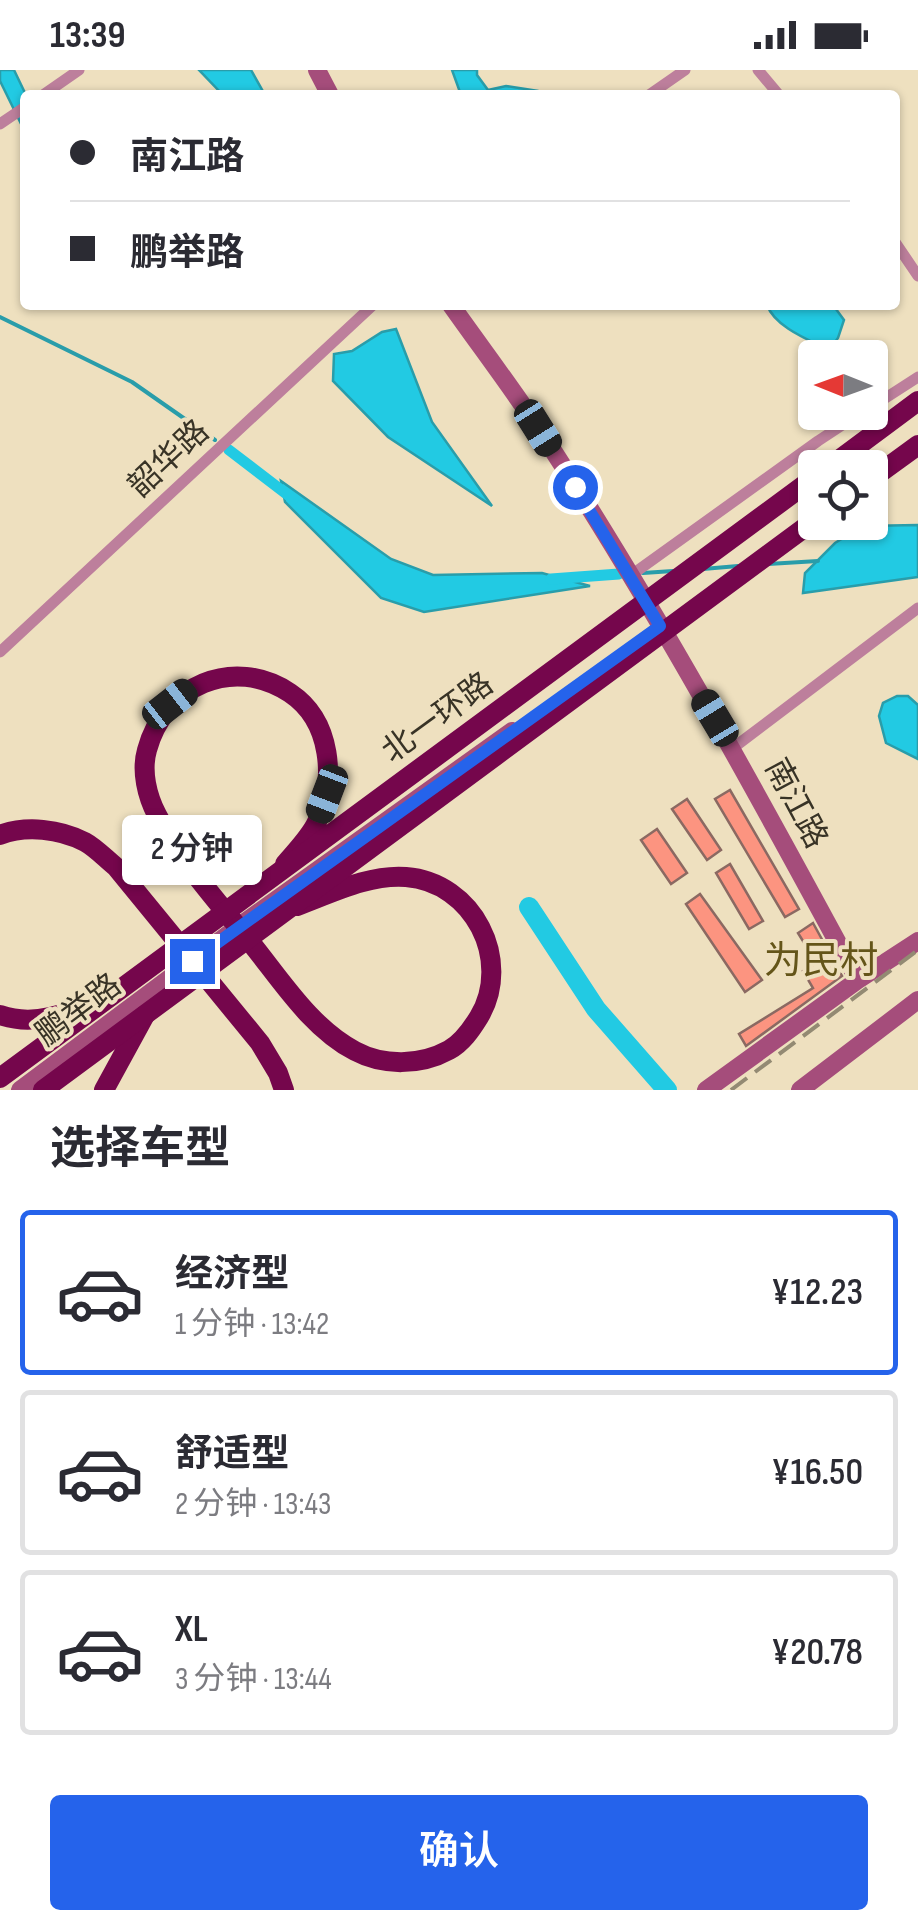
<!DOCTYPE html>
<html lang="zh">
<head>
<meta charset="utf-8">
<style>
  :root { --surface:#fff; --page:#f2f2f3; --text:#2b2b33; --muted:#7c7c81; --line:#e1e1e2; --accent:#2563eb }
  body { margin:0; font-family:"Sofia Sans Condensed","Noto Sans SC",sans-serif; background:var(--page); color:var(--text); height:100vh; display:flex; flex-direction:column; font-size:38px; white-space:nowrap }
  * { box-sizing:border-box; margin:0 }
  p { font-size:32px; color:var(--muted) }
  .icon { flex:none; width:55px; height:55px; fill:none; stroke:currentColor; stroke-width:2; stroke-linecap:round; stroke-linejoin:round }
  .map { position:relative; height:1020px; overflow:hidden }
  .panel { display:flex; flex-direction:column; background:var(--surface); flex:1 }
  .panel>* { flex:none }
  .banner { position:absolute; left:20px; top:20px; width:880px; height:220px; border-radius:10px; box-shadow:0 2px 8px #0004; display:grid; align-content:center; height:220px; padding:0 50px; background:var(--surface) }
  .needle { width:65px; rotate:271deg }
  .fabs { position:absolute; left:798px; top:270px; display:grid; gap:20px }
  .fabs a { display:grid; place-items:center; width:90px; height:90px; border-radius:10px; background:var(--surface); box-shadow:0 2px 8px #0004; font-size:50px }
  .end { position:absolute; width:45px; height:45px; margin:-22px; border:12px solid #2563eb; background:#fff; box-shadow:0 0 0 5px #fff }
  .from { border-radius:50% }
  .bubble { position:absolute; height:70px; border-radius:10px; background:var(--surface); box-shadow:0 2px 8px #0004; font-size:32px; font-weight:600; line-height:70px; text-align:center }
  .car { position:absolute; width:30px; height:60px; margin:-30px -15px; border-radius:12px; box-shadow:0 0 8px 2px #0007; background:linear-gradient(#222 24%,#8ab4d8 0 40%,#222 0 76%,#8ab4d8 0 86%,#222 0) }
  .banner b { display:flex; align-items:center; gap:35px; height:95px; font-size:38px }
  .banner b+b { border-top:2px solid var(--line) }
  .banner i { width:25px; height:25px; background:var(--text) }
  ul { padding:0; list-style:none }
  li { display:flex; align-items:center; gap:30px; height:165px; margin:0 20px 15px; padding:0 30px; border:5px solid var(--line); border-radius:10px }
  li div { flex:1 }
  li b { display:block; font-size:38px }
  li em { font-style:normal; font-weight:600 }
  li.current { border-color:var(--accent) }
  li>.icon { width:90px; height:90px; stroke-width:1.5 }
  h2 { padding:0 50px; font-size:45px; line-height:120px }
  .cta { display:flex; gap:20px; margin-top:auto; padding:20px 50px }
  .cta a { flex:1; height:115px; border-radius:10px; background:var(--accent); color:#fff; font-size:40px; font-weight:600; line-height:115px; text-align:center }
  .status { display:flex; justify-content:space-between; align-items:center; height:70px; padding:0 50px; background:var(--surface); direction:ltr }
  .status svg { height:28px; fill:currentColor }
  .map>svg:first-child { display:block }
  .water { fill:#22cae3; stroke:#299daa; stroke-width:2.5 }
  .lines { fill:none; stroke-linecap:round; stroke-linejoin:round }
  .stream { stroke:#299daa; stroke-width:4 }
  .canal { stroke:#22cae3; stroke-width:11 }
  .river { stroke:#22cae3; stroke-width:20 }
  .building { fill:#fc9480; stroke:#8b6962; stroke-width:2.5 }
  .street { stroke:#bd7f9c; stroke-width:11 }
  .secondary { stroke:#a54d7b; stroke-width:18 }
  .highway { stroke:#75064c; stroke-width:20 }
  .rail { stroke:#938a73; stroke-width:4; stroke-dasharray:20 10; stroke-linecap:butt }
  .highway-bridge { stroke:#75064c; stroke-width:20 }
  .route { stroke:#2563eb; stroke-width:12 }
  .labels { text-anchor:middle; stroke-width:8; stroke-linejoin:round; paint-order:stroke }
  .street-label { font-size:32px; fill:#383326; stroke:#eee0bf }
  .quarter-label { font-size:38px; fill:#645519; stroke:#eee0bf }
</style>
</head>
<body>
<div class="status"><b>13:39</b><svg viewBox="0 0 49 12"><path d="M0 12V9h3v3zM5 12V6h3v6zM10 12V3h3v9zM15 12V0h3v12zM26 1h20v11H26zM47 4h2v5h-2z"/></svg></div>
<div class="map">
<svg width="918" height="1020" viewBox="0 0 918 1020">
  <rect width="100%" height="100%" fill="#eee0bf"/>
  <path class="water" d="M0 0H14L26 25 25 62 0 11Z
    M199 0H251L265 25H223Z
    M452 0H477V5L488 20 506 16 538 21 542 25H461Z
    M767 235H833L844 250 838 268 829 280C809 270 775 257 767 235Z
    M396 259 432 352 492 436 388 367 333 311 334 284 352 281 382 262Z
    M281 411 391 489 433 505 542 503 590 516 424 542 381 528 285 432Z
    M918 455V507L803 523 805 503 835 473 863 456Z
    M897 626H908L918 635V689L886 673 879 646 883 633Z"/>
  <g class="lines">
    <path class="stream" d="M0 247 132 312 215 370
      M768 494 818 491
      M703 499 738 496
      M643 503 673 501"/>
    <path class="canal" d="M229 380 293 429
      M551 509 619 504"/>
    <path class="river" d="M529 837 596 939 667 1020"/>
  </g>
  <path class="building" d="M730 720 799 839 785 847 715 729Z
    M687 729 721 780 707 790 672 739Z
    M657 759 687 803 671 814 641 770Z
    M730 794 763 851 749 859 716 803Z
    M700 824 762 910 745 922 686 834Z
    M813 853 842 906 746 976 739 964 813 918 803 901 816 892 798 863Z"/>
  <g class="lines">
    <path class="street" d="M758 0 779 25
      M43 25 79 0
      M649 25 685 0
      M0 54 25 37
      M895 172 918 206
      M870 338 918 307
      M630 506 818 371 862 342
      M0 582 373 235
      M733 678 918 538"/>
    <path class="secondary" d="M317 0 330 25
      M451 235C480 276 511 317 539 359 655 536 757 723 858 910
      M20 1020 238 857 512 661
      M706 1020 858 910 918 871
      M800 1020 918 930"/>
    <path class="highway" d="M828 398 918 331
      M870 410 918 375
      M0 765C26 755 60 759 85 772 96 778 106 789 116 797L260 973 278 1003 284 1020
      M285 794C296 781 310 767 317 752 336 710 332 651 290 623 233 585 164 616 147 680 141 701 147 726 157 745 181 792 218 832 251 873 281 910 311 958 355 981 383 996 420 996 449 980 462 973 471 960 479 947 513 890 473 812 406 807 369 804 330 824 297 836
      M0 945C34 957 67 944 98 929
      M104 1020 145 945"/>
    <path class="rail" d="M731 1020 918 880"/>
    <path class="highway-bridge" d="M0 1008 815 407
      M43 1020 815 450"/>
  </g>
  <g class="lines">
    <path class="route" d="M192 891 660 556 575 417"/>
  </g>
  <g class="labels">
    <g class="street-label">
      <text transform="translate(168 388) rotate(-43)" y="11">韶华路</text>
      <text transform="translate(437 647) rotate(-36)" y="11">北一环路</text>
      <text transform="translate(797 733) rotate(62)" y="11">南江路</text>
      <text transform="translate(78 939) rotate(-37)" y="11">鹏举路</text>
    </g>
    <g class="quarter-label">
      <text x="821" y="903">为民村</text>
    </g>
  </g>
</svg>
<div class="fabs">
<a><svg class="needle" viewBox="-14 -14 28 28"><path d="M0-13l5 13h-10z" fill="#e53935"/><path d="M0 13l5-13h-10z" fill="#7c7c81"/></svg></a>
<a><svg class="icon" aria-label="locate" viewBox="0 0 24 24"><circle cx="12" cy="12" r="6"/><path d="M12 2v4M12 18v4M2 12h4M18 12h4"/></svg></a>
</div>
<i class="end from" style="left:575px;top:417px"></i>
<i class="end" style="left:192px;top:891px"></i>
<div class="bubble" style="left:122px;top:745px;width:140px">2 分钟</div>
<i class="car" style="left:538px;top:358px;rotate:148deg"></i>
<i class="car" style="left:170px;top:634px;rotate:52deg"></i>
<i class="car" style="left:715px;top:648px;rotate:329deg"></i>
<i class="car" style="left:327px;top:724px;rotate:201deg"></i>
<div class="banner">
<b><i class="from"></i>南江路</b>
<b><i></i>鹏举路</b>
</div>
</div>
<section class="panel">
<h2>选择车型</h2>
<ul>
<li class="current"><svg class="icon" aria-label="car" viewBox="0 0 24 24"><path d="M5 17H2v-5l4-1 3-4h7l3 4 3 1v5h-3M9 17h6M6 11h13"/><circle cx="7" cy="17" r="2"/><circle cx="17" cy="17" r="2"/></svg><div><b>经济型</b><p>1 分钟 · 13:42</p></div><em>¥12.23</em></li>
<li><svg class="icon" aria-label="car" viewBox="0 0 24 24"><path d="M5 17H2v-5l4-1 3-4h7l3 4 3 1v5h-3M9 17h6M6 11h13"/><circle cx="7" cy="17" r="2"/><circle cx="17" cy="17" r="2"/></svg><div><b>舒适型</b><p>2 分钟 · 13:43</p></div><em>¥16.50</em></li>
<li><svg class="icon" aria-label="car" viewBox="0 0 24 24"><path d="M5 17H2v-5l4-1 3-4h7l3 4 3 1v5h-3M9 17h6M6 11h13"/><circle cx="7" cy="17" r="2"/><circle cx="17" cy="17" r="2"/></svg><div><b>XL</b><p>3 分钟 · 13:44</p></div><em>¥20.78</em></li>
</ul>
<div class="cta"><a>确认</a></div>
</section>
</body>
</html>
